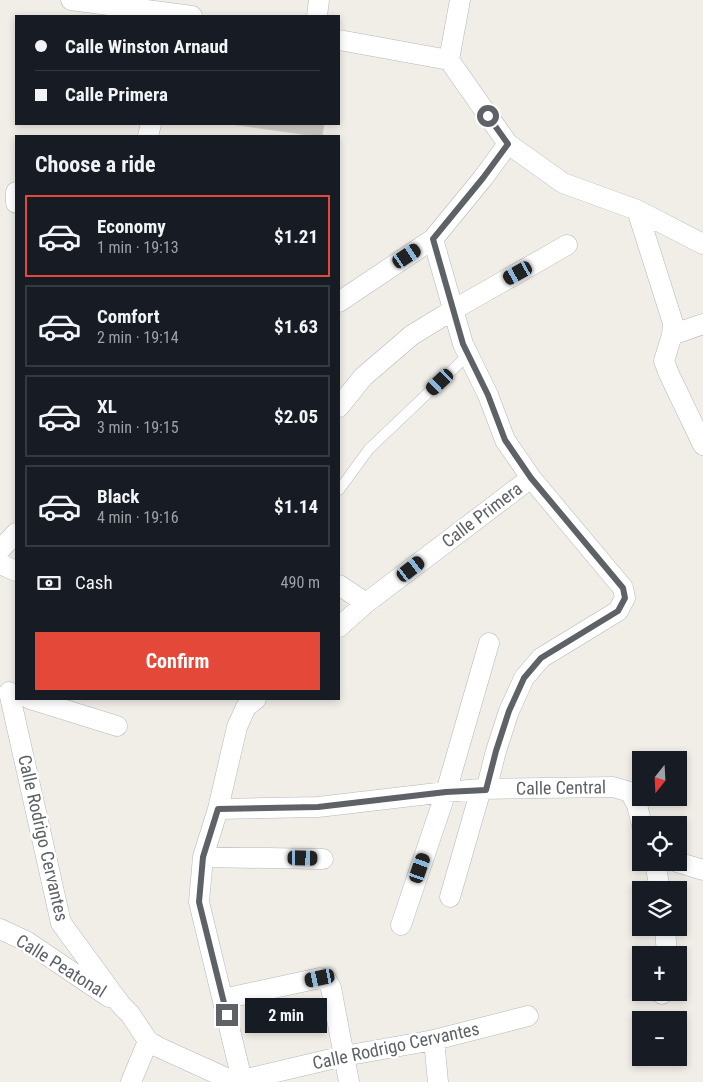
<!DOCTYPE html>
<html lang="en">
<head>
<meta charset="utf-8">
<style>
  :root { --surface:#171b24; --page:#242831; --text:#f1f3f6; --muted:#9ea1a6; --line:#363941; --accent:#e44839 }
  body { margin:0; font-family:"Roboto Condensed",sans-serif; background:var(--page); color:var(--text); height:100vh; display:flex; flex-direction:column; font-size:19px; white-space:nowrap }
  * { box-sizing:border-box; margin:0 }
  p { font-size:16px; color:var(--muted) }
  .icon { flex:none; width:28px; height:28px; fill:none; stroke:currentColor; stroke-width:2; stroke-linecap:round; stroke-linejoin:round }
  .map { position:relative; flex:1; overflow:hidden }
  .sheet { position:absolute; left:15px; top:135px; width:325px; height:565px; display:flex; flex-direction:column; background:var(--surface); border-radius:0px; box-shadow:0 2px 8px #0003 }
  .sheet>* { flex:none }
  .banner { position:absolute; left:15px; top:15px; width:325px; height:110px; border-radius:0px; box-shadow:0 2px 8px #0003; display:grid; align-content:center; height:110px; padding:0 20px; background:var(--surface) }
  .needle { width:32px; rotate:198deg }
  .buttons { position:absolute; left:632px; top:751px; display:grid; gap:10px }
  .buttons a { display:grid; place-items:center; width:55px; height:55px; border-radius:0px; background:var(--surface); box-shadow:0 2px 8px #0003; font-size:25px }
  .end { position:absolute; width:22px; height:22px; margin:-11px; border:6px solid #5e6267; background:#fff; box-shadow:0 0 0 2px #fff }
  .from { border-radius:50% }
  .bubble { position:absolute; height:35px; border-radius:0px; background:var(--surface); box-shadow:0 2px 8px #0003; font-size:16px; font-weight:700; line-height:35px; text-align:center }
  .car { position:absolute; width:15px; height:30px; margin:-15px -8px; border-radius:6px; box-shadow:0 0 4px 1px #0007; background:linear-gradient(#222 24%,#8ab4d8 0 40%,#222 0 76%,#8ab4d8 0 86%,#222 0) }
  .banner b { display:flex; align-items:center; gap:18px; height:48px; font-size:19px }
  .banner b+b { border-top:1px solid var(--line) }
  .banner i { width:12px; height:12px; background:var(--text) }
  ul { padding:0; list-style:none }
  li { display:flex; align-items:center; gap:15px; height:82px; margin:0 10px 8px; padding:0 10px; border:2px solid var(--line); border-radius:0px }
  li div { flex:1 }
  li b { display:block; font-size:19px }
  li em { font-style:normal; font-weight:700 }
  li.on { border-color:var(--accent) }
  li>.icon { width:45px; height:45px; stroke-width:1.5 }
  h2 { padding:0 20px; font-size:22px; line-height:60px }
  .pay { display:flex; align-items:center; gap:12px; height:55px; padding:0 20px; font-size:19px }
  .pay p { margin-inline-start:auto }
  .action { display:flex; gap:10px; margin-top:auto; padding:10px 20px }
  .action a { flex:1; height:58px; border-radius:0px; background:var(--accent); color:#fff; font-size:20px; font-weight:700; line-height:58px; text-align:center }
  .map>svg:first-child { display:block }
  .building { fill:#ccc9c4; stroke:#d5d0c5 }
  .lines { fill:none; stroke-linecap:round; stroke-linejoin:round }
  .service-casing { stroke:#b4b7bb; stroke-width:11 }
  .minor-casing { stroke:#b4b7bb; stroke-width:21 }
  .service { stroke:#fff; stroke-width:10 }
  .minor { stroke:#fff; stroke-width:20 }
  .route { stroke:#5e6267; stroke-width:6 }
  .labels { text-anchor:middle; stroke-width:5; stroke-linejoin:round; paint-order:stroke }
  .street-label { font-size:18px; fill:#5e6267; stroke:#fff }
</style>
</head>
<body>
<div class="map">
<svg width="703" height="1082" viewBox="0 0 703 1082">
  <rect width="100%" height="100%" fill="#f0eee7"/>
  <path class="building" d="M231 124H324L322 136H315Z"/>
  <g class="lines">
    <g class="service-casing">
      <path id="service" d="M339 490 369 449 468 355"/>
    </g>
    <g class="minor-casing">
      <path id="minor" d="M71 0 192 16
        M317 16 319 0
        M339 40 449 60
        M449 60 508 144 563 183 637 210 703 244
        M449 60 460 0
        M148 136 151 124
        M16 203V192
        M637 210 673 323 672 335 664 361 669 374 703 445
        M433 239 463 344 488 395 505 440 531 478 623 588 625 598 618 611 541 658 524 678 509 711 496 751 486 790
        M339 302 433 239 483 178 508 144
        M672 335 703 324
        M339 407 363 377 412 335 453 310 567 245
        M0 550 16 533
        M0 564 16 571
        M339 585 366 603
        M339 627 366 603 531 478
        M9 692 61 923 121 1005 130 1014 148 1041 158 1047 233 1081 242 1080 344 1056 434 1040 528 1016
        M30 699 117 726
        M218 809 318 807 446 792 481 789 613 787 630 792 637 805 642 825
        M203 857 323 859
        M655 862 660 890
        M677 862 703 870
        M450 897 481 789
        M401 925 446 792 489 643
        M665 928 667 955
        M0 929 26 941 109 997
        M662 994V992
        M223 999 320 978 326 979 331 988 349 1082
        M434 1040 438 1082
        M242 1080 199 902 203 857 218 809 237 727 246 707 256 699
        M131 1082 148 1041"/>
    </g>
    <use href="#service" class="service"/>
    <use href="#minor" class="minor"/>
  </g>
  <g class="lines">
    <path class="route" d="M227 1015 199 902 203 857 218 809 318 807 446 792 486 790 496 751 509 711 524 678 541 658 618 611 625 598 623 588 531 478 505 440 488 395 463 344 433 239 483 178 508 144 488 116"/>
  </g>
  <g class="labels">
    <g class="street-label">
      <text transform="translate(482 515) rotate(-37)" y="6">Calle Primera</text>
      <text transform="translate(561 788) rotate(-1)" y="6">Calle Central</text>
      <text transform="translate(43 838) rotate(77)" y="6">Calle Rodrigo Cervantes</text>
      <text transform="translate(61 966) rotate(32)" y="6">Calle Peatonal</text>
      <text transform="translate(396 1046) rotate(-12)" y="6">Calle Rodrigo Cervantes</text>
    </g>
  </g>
</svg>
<div class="buttons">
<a><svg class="needle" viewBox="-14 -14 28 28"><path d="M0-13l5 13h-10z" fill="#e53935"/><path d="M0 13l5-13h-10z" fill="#9ea1a6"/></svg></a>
<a><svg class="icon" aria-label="locate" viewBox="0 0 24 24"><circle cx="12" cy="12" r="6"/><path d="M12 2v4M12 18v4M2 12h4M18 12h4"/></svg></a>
<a><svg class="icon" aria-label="layers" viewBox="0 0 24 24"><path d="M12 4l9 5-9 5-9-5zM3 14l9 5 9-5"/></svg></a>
<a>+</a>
<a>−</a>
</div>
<i class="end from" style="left:488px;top:116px"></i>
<i class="end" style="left:227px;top:1015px"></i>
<div class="bubble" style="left:245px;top:998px;width:82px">2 min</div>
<i class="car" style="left:407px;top:256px;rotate:56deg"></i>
<i class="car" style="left:518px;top:273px;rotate:241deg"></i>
<i class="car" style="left:440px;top:382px;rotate:227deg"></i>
<i class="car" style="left:411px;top:569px;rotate:52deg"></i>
<i class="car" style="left:303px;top:858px;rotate:91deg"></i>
<i class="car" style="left:420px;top:868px;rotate:19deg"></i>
<i class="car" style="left:320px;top:978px;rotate:258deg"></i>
<div class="banner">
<b><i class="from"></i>Calle Winston Arnaud</b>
<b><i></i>Calle Primera</b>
</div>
<section class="sheet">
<h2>Choose a ride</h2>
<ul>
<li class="on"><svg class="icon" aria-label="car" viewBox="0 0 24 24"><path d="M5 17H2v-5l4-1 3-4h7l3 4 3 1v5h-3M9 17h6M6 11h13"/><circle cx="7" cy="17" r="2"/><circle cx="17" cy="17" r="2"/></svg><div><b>Economy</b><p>1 min · 19:13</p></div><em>$1.21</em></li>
<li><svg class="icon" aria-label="car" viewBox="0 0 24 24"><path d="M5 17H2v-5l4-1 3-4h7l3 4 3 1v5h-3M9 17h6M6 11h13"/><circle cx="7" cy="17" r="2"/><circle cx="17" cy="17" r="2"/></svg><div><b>Comfort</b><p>2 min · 19:14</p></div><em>$1.63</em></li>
<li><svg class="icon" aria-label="car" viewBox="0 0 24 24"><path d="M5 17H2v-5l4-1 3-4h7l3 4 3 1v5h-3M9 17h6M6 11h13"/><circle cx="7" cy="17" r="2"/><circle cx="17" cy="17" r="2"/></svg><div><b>XL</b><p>3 min · 19:15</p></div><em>$2.05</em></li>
<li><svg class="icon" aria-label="car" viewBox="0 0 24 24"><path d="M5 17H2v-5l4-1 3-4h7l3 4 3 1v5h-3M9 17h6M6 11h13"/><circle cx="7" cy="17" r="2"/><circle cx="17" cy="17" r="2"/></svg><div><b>Black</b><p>4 min · 19:16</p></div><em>$1.14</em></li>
</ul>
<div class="pay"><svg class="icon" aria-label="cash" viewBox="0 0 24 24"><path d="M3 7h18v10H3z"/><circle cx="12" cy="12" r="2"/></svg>Cash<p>490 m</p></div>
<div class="action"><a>Confirm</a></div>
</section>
</div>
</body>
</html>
